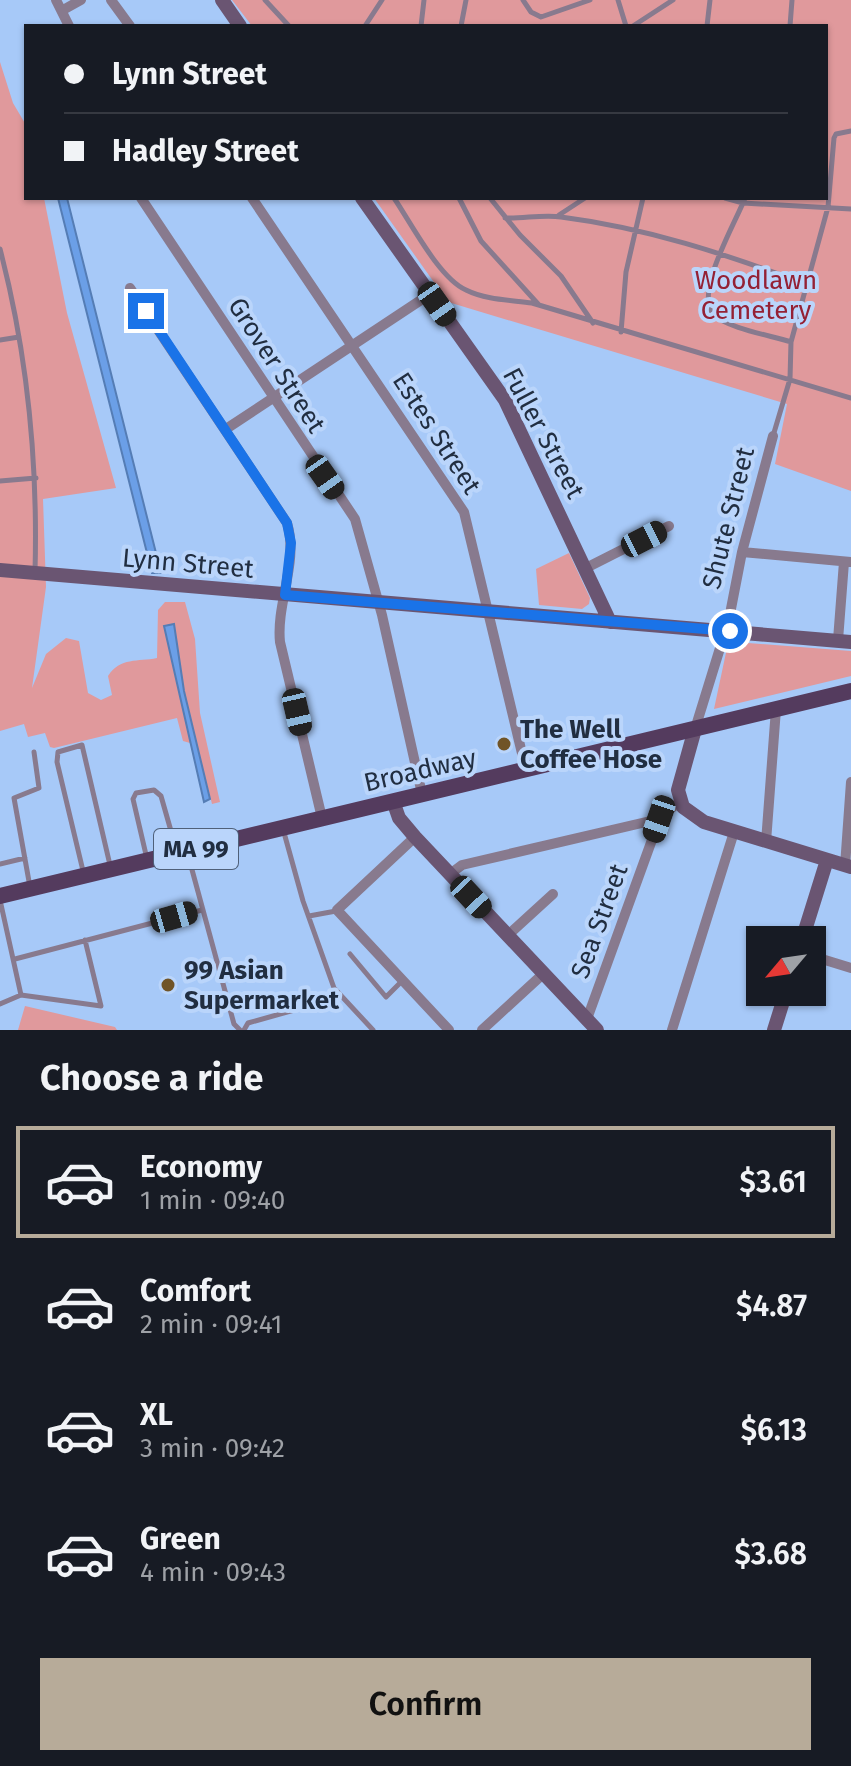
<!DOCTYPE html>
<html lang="en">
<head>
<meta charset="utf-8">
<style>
  :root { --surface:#171b24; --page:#242831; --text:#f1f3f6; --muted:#9ea1a6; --line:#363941; --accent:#b7ab99 }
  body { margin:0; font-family:"Fira Sans",sans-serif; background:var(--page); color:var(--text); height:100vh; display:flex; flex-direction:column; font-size:30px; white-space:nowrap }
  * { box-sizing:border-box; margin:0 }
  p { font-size:26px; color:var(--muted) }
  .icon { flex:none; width:44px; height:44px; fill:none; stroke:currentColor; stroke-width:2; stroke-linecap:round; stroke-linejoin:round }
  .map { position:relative; height:1030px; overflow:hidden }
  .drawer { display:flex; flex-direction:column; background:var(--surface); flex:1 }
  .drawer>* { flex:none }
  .guide { position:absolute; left:24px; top:24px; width:804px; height:176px; border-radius:0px; box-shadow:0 2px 6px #0004; display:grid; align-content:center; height:176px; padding:0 40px; background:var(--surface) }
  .needle { width:52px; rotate:241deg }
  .tools { position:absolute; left:746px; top:926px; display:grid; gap:16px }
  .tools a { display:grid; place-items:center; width:80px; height:80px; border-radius:0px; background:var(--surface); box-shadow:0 2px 6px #0004; font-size:40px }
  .end { position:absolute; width:36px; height:36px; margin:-18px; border:10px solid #1a73e8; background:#fff; box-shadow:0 0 0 4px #fff }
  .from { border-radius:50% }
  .car { position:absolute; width:24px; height:48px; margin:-24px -12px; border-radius:10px; box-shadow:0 0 6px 2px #0007; background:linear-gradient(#222 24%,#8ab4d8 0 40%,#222 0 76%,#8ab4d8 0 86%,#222 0) }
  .guide b { display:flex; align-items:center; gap:28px; height:76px; font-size:30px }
  .guide b+b { border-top:2px solid var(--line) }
  .guide i { width:20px; height:20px; background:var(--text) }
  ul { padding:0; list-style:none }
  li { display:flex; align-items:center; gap:24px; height:112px; margin:0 16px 12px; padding:0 24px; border:4px solid transparent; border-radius:0px }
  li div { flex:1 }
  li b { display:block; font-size:30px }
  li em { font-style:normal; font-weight:600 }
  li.on { border-color:var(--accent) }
  li>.icon { width:72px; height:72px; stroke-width:1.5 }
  h2 { padding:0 40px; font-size:36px; line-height:96px }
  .action { display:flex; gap:16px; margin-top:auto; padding:16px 40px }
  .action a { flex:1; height:92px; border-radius:0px; background:var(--accent); color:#111; font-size:32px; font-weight:600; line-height:92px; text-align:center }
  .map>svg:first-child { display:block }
  .green { fill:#e0999c }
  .water { fill:#6b9fe7; stroke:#557db5; stroke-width:2 }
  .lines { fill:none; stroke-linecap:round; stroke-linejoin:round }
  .lane { stroke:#887a8e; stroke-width:5 }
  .street { stroke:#887a8e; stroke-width:10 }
  .secondary { stroke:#6a5572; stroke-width:14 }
  .primary { stroke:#543b5e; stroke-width:16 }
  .route { stroke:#1a73e8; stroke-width:10 }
  .poi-dot { fill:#705427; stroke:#bad5fb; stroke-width:3 }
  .labels { text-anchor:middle; stroke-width:8; stroke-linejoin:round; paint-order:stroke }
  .shield { fill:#bad5fb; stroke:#4f6079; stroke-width:2 }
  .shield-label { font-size:24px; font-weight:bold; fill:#212e41 }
  .park-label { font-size:26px; fill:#942135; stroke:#bad5fb }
  .street-label { font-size:26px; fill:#212e41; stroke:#bad5fb }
  .poi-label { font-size:26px; font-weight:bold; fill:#212e41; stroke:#bad5fb; text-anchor:start }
</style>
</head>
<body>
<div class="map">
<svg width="851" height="1030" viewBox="0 0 851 1030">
  <rect width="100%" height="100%" fill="#a7c9f8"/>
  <path class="green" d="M232 0H851V491L775 464 787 404 448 302 374 198H826V26H252Z
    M0 62 13 103 26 125V198H44L67 313 116 488 43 499 46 587 32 688 46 654 66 638 79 641 88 693 101 700 112 695 108 676C120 657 138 662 157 658L158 610 165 602H185L195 639 200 713 220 802 212 804 197 745 183 741 177 718 54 748 50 747 45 733 28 737 24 724 0 731Z
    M569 553 590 598 589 604 582 609 539 605 536 569Z
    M735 642 851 651V676L714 709 727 648Z
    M25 1006 115 1027 117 1030H18Z"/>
  <path class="water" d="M58 198H67L161 573H152Z
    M174 624 184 691 210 799 204 802 164 626Z"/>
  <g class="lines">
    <path class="lane" d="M265 0 289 26
      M523 0 531 12 541 17 590 0
      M618 0 626 26
      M365 26 382 0
      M421 26 424 0
      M461 26 466 0
      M633 26 673 0
      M707 26 710 0
      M790 26 792 0
      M394 198C411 223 439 278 466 290 486 300 511 300 532 303L851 398
      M459 198 481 241 539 305
      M490 198 520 235 561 276 593 323
      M725 198 743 203 851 209
      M745 198C736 222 693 294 714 315 727 328 773 336 791 342
      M559 215 585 198
      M505 218C523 219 543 214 561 217 647 228 725 254 806 284
      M0 249C28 356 38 461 35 572
      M621 332 626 272 643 198
      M0 340 19 337
      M773 436 790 379 791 342 828 207 834 138 836 134 851 131
      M0 481 36 478
      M283 829 303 901 334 988 373 1030
      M188 855 234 1024 240 1030
      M147 859 133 799 136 793 154 790 161 796 177 852
      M0 864 25 858
      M84 875 57 762 58 752 82 745 110 865
      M30 887 14 798 39 788 34 752
      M0 900 21 995
      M309 916 336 911
      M350 954 386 997 401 982
      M15 959 202 910
      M0 1004 21 995 101 1006 85 940
      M244 1030 248 1023 341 997"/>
    <path class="street" d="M56 0 69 26
      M111 0 130 26
      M63 10 81 0
      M141 198 355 519 382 615 422 794
      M252 198 464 512 526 770
      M130 288 287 523C299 562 276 603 280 642L322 818
      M226 429 430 294
      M742 552 851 562
      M586 568 669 526
      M838 640 844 562
      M695 729 729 619 742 552 773 436
      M415 837 337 910 449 1030
      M766 842 776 709
      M845 866 851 782
      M450 874 462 865 659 819
      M507 936 553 894
      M812 956 851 968
      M587 1019 661 815 680 802
      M482 1030 543 974
      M672 1030 734 832"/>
    <path class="secondary" d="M222 0 240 26
      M362 198 505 400 610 622
      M0 570 851 642
      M695 729 678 790 683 807 704 822 851 867
      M393 801 399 818 415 837 597 1030
      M802 940 827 860
      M774 1030 786 992"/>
    <path class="primary" d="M0 896 851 691"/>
  </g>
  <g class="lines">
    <path class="route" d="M146 311 287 523 291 543 285 595 730 631"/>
  </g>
  <g class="poi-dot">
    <circle cx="504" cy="744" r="8"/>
    <circle cx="168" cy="985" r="8"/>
  </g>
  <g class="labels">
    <rect class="shield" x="154" y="829" width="84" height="40" rx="6"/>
    <g class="shield-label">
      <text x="196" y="857">MA 99</text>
    </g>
    <g class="park-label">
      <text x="756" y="289">Woodlawn<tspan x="756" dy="30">Cemetery</tspan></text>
    </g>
    <g class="street-label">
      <text transform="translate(277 365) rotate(57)" y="9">Grover Street</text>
      <text transform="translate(437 433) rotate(57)" y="9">Estes Street</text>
      <text transform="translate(544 433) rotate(62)" y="9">Fuller Street</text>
      <text transform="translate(728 518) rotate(-76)" y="9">Shute Street</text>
      <text transform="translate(188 563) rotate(5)" y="9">Lynn Street</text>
      <text transform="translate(420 770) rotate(-13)" y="9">Broadway</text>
      <text transform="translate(599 921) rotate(-70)" y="9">Sea Street</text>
    </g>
    <g class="poi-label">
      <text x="520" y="738">The Well<tspan x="520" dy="30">Coffee Hose</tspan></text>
      <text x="184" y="979">99 Asian<tspan x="184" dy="30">Supermarket</tspan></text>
    </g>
  </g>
</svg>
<div class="tools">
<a><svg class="needle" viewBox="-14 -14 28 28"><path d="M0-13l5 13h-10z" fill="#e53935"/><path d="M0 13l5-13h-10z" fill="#9ea1a6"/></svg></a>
</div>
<i class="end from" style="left:730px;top:631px"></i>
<i class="end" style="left:146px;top:311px"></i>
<i class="car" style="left:437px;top:304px;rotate:145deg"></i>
<i class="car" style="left:325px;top:477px;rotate:145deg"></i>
<i class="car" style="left:644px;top:539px;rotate:63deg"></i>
<i class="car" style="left:297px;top:712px;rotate:167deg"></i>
<i class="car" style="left:659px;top:819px;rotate:199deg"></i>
<i class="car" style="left:471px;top:897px;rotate:137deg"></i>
<i class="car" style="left:174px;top:917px;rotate:74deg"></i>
<div class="guide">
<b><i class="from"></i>Lynn Street</b>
<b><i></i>Hadley Street</b>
</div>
</div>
<section class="drawer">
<h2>Choose a ride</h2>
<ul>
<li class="on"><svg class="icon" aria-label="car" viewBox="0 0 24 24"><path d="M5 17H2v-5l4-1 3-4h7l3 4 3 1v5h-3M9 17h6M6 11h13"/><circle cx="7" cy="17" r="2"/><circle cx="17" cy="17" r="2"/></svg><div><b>Economy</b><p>1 min · 09:40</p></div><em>$3.61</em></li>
<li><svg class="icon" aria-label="car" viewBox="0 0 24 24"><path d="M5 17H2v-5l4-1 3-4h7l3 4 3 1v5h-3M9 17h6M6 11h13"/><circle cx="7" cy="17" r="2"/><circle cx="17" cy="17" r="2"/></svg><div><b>Comfort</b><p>2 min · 09:41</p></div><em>$4.87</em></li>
<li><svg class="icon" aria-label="car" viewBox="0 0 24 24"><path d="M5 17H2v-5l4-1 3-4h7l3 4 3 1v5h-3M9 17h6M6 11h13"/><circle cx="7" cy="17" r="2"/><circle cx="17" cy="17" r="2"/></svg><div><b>XL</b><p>3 min · 09:42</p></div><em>$6.13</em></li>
<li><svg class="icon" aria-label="car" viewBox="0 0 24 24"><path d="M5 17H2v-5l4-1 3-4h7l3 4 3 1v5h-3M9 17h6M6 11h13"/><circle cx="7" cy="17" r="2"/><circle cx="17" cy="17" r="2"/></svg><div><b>Green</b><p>4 min · 09:43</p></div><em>$3.68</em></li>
</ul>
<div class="action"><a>Confirm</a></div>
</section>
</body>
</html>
